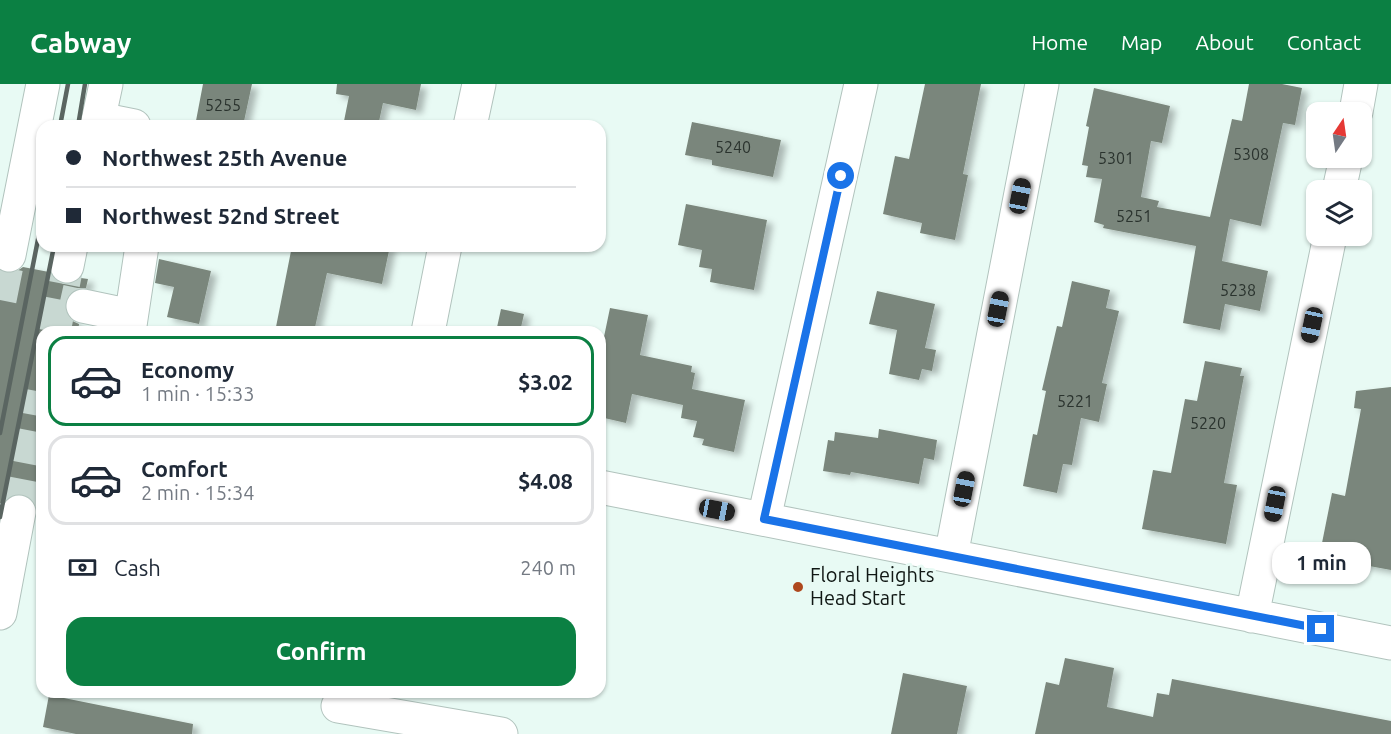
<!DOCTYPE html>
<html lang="en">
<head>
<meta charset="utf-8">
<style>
  :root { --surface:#fff; --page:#f6f6f7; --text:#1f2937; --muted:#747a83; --line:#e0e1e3; --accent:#0b8043 }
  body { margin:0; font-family:Ubuntu,sans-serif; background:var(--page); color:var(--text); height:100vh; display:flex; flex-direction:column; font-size:22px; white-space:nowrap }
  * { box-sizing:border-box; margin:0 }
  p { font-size:20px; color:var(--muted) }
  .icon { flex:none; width:33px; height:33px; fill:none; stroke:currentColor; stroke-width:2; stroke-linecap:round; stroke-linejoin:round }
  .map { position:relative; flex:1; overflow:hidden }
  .sheet { position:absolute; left:36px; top:242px; width:570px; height:372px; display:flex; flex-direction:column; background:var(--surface); border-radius:18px; box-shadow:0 2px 4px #0004 }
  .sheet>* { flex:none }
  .guide { position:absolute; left:36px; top:36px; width:570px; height:132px; border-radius:18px; box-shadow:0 2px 4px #0004; display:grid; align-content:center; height:132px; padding:0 30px; background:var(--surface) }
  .needle { width:39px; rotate:13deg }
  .tools { position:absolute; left:1306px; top:18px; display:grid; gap:12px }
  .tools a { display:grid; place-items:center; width:66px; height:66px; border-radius:12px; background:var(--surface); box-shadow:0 2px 4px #0004; font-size:30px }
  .end { position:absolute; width:27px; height:27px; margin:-14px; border:8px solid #1a73e8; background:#fff; box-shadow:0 0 0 3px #fff }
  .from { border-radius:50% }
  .bubble { position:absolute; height:42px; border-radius:18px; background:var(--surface); box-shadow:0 2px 4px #0004; font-size:20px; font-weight:600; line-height:42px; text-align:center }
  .car { position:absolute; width:18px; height:36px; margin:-18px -9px; border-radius:8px; box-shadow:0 0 4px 2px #0007; background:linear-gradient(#222 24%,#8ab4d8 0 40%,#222 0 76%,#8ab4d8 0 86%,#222 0) }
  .guide b { display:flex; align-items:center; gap:21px; height:57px; font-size:22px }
  .guide b+b { border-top:2px solid var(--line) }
  .guide i { width:15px; height:15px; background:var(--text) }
  ul { padding:10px 0 0; list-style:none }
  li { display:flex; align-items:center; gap:18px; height:90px; margin:0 12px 9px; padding:0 18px; border:3px solid var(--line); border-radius:18px }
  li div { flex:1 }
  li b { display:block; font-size:22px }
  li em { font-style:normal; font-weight:600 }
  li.current { border-color:var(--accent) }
  li>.icon { width:54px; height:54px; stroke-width:1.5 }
  .pay { display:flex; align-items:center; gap:15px; height:66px; padding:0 30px; font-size:22px }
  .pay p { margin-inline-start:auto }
  .primary-button { display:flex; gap:12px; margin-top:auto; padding:12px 30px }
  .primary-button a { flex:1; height:69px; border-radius:18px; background:var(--accent); color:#fff; font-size:24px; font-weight:600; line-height:69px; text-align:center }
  header { display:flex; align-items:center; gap:36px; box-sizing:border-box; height:84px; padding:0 30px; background:var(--accent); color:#fff }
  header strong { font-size:28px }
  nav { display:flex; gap:33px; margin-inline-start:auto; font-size:21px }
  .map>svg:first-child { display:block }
  .building { fill:#7a867b; filter:url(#shadow) }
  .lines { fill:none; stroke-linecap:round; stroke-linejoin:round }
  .minor-tunnel { stroke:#c8d8d2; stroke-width:33; stroke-dasharray:33 16; stroke-linecap:butt }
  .major-tunnel { stroke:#c8d8d2; stroke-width:33; stroke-dasharray:33 16; stroke-linecap:butt }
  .minor-casing { stroke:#b1c3bd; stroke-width:35 }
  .major-casing { stroke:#b1c3bd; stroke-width:35 }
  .minor { stroke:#fff; stroke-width:33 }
  .major { stroke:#fff; stroke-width:33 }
  .rail { stroke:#5a6561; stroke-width:4.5 }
  .route { stroke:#1a73e8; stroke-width:8 }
  .poi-dot { fill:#ae481d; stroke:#e8faf4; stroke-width:2 }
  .labels { text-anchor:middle; stroke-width:6; stroke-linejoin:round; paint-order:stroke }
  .number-label { font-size:16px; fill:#2a332e }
  .poi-label { font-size:20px; fill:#101714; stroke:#e8faf4; text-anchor:start }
</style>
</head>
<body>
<header>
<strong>Cabway</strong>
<nav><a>Home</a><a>Map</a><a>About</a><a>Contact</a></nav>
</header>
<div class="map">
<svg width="1391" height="650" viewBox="0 0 1391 650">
  <defs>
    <filter id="shadow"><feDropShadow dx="6" dy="4" stdDeviation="3" flood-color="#0004"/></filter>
  </defs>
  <rect width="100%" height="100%" fill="#e8faf4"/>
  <path class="building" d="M203 0H252L243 42H195Z
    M337 0H421L416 26 383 19 378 42H343L349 12 336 10Z
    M925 0H981L963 90 968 91 955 156 920 149 922 139 883 130 895 72 909 75Z
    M1249 0H1282L1302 4 1295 41 1283 39 1261 142 1230 135 1222 177 1268 187 1260 227 1225 220 1220 246 1183 239 1196 162 1103 144 1104 141 1094 138 1102 95 1086 93 1088 82 1082 81 1089 43 1086 42 1094 4 1170 22 1162 59 1151 57 1141 113 1159 117 1157 123 1210 133 1232 35 1242 37Z
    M692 38 781 56 773 93 712 81V76L685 71Z
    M686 120 767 136 754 206 710 198 712 185 699 183 702 166 678 161Z
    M292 162H390L382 200 327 189 314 248H275Z
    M159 175 211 187 199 240 167 233 174 203 155 199Z
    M23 183 49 188 55 196 64 200H74L81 194 88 195 86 204H78L69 209 65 219V228L70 236 79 240 78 248H42V428L37 427 36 421 32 414 23 410 12 411 5 415 3 420 0 419V187L6 189H14Z
    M1072 197 1110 206 1106 224 1119 227 1102 299 1107 300 1099 338 1081 334 1072 381 1063 380 1057 409 1023 402 1033 350 1037 351 1046 307 1042 306 1057 242 1062 243Z
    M877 207 935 220 925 264 936 266 932 287 922 285 919 296 889 290 897 246 869 240Z
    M610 224 648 231 640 271 692 282 691 288 695 289 692 305 745 316 734 368 702 361 704 355 693 353 697 337 681 334 683 321 632 310 626 339 600 333V272Z
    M501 225 524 230 520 248H496Z
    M1205 277 1242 284 1240 292H1244L1224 399 1237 401 1226 460 1142 445 1153 386 1171 389 1185 315 1197 317Z
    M1391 303V486L1353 479 1352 485 1318 479 1332 409 1345 412 1361 325 1354 324 1356 307Z
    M879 345 937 356 934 376 924 374 919 400 851 388 850 391 823 387 828 356 834 357 835 348 878 354Z
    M1065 574 1114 584 1107 623 1153 633 1157 609 1169 611 1172 595 1391 637V650H1035L1046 598 1059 601Z
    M903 589 967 602 957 650H891Z
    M49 611 193 640 192 650H76L43 643Z"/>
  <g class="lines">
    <path class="minor-tunnel" d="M60 217 83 222"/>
    <path class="major-tunnel" d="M0 216 9 171
      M54 248 67 182
      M19 428 42 308"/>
    <g class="minor-casing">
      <path id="minor" d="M1356 28 1361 0
        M99 35 134 42
        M470 42 479 0
        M1339 106 1346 74
        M83 222 131 232
        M129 248 142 162
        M428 248 445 162
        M600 403 1391 559
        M764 435 861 0
        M951 472 1042 0
        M1252 532 1330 152
        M338 622 501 650"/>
    </g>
    <g class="major-casing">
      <path id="major" d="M97 42 106 0
        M9 171 43 0
        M67 182 71 162
        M0 529 19 428"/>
    </g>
    <use href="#minor" class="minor"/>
    <use href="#major" class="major"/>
    <path class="rail" d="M60 42 68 0
      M78 42 85 0
      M0 349 42 135
      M0 433 54 162"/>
  </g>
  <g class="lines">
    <path class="route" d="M841 92 764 435 1321 545"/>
  </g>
  <circle class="poi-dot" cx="798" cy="503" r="6"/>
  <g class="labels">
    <g class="number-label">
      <text x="223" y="27">5255</text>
      <text x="733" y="69">5240</text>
      <text x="1251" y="76">5308</text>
      <text x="1116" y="80">5301</text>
      <text x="1134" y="138">5251</text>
      <text x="1238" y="212">5238</text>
      <text x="1075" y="323">5221</text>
      <text x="1208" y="345">5220</text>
    </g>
    <g class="poi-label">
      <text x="810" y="498">Floral Heights<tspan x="810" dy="23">Head Start</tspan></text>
    </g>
  </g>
</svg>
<div class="tools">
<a><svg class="needle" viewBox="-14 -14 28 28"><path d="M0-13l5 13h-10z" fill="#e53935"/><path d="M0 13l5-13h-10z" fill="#747a83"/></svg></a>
<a><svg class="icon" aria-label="layers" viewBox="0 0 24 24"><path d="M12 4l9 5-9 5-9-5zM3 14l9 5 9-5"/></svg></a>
</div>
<i class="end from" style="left:841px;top:92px"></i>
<i class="end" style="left:1321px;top:545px"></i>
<div class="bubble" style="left:1272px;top:458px;width:99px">1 min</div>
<i class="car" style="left:1020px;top:112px;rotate:11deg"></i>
<i class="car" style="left:998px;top:225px;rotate:11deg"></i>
<i class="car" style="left:1312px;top:241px;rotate:192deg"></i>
<i class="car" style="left:964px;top:405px;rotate:11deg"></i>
<i class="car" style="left:1275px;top:420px;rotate:191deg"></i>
<i class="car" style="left:717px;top:426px;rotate:101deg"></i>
<div class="guide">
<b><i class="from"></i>Northwest 25th Avenue</b>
<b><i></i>Northwest 52nd Street</b>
</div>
<section class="sheet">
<ul>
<li class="current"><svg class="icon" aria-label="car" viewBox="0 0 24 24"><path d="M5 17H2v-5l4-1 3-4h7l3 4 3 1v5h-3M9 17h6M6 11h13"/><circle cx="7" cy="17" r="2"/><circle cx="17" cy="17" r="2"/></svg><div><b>Economy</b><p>1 min · 15:33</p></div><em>$3.02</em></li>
<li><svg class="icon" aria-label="car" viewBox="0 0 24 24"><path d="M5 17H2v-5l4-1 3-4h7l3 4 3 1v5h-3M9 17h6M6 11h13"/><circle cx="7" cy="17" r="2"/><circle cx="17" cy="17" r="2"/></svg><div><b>Comfort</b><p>2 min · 15:34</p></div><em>$4.08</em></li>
</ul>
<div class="pay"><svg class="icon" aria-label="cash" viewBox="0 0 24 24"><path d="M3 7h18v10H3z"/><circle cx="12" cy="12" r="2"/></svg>Cash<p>240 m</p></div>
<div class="primary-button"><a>Confirm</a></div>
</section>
</div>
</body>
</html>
